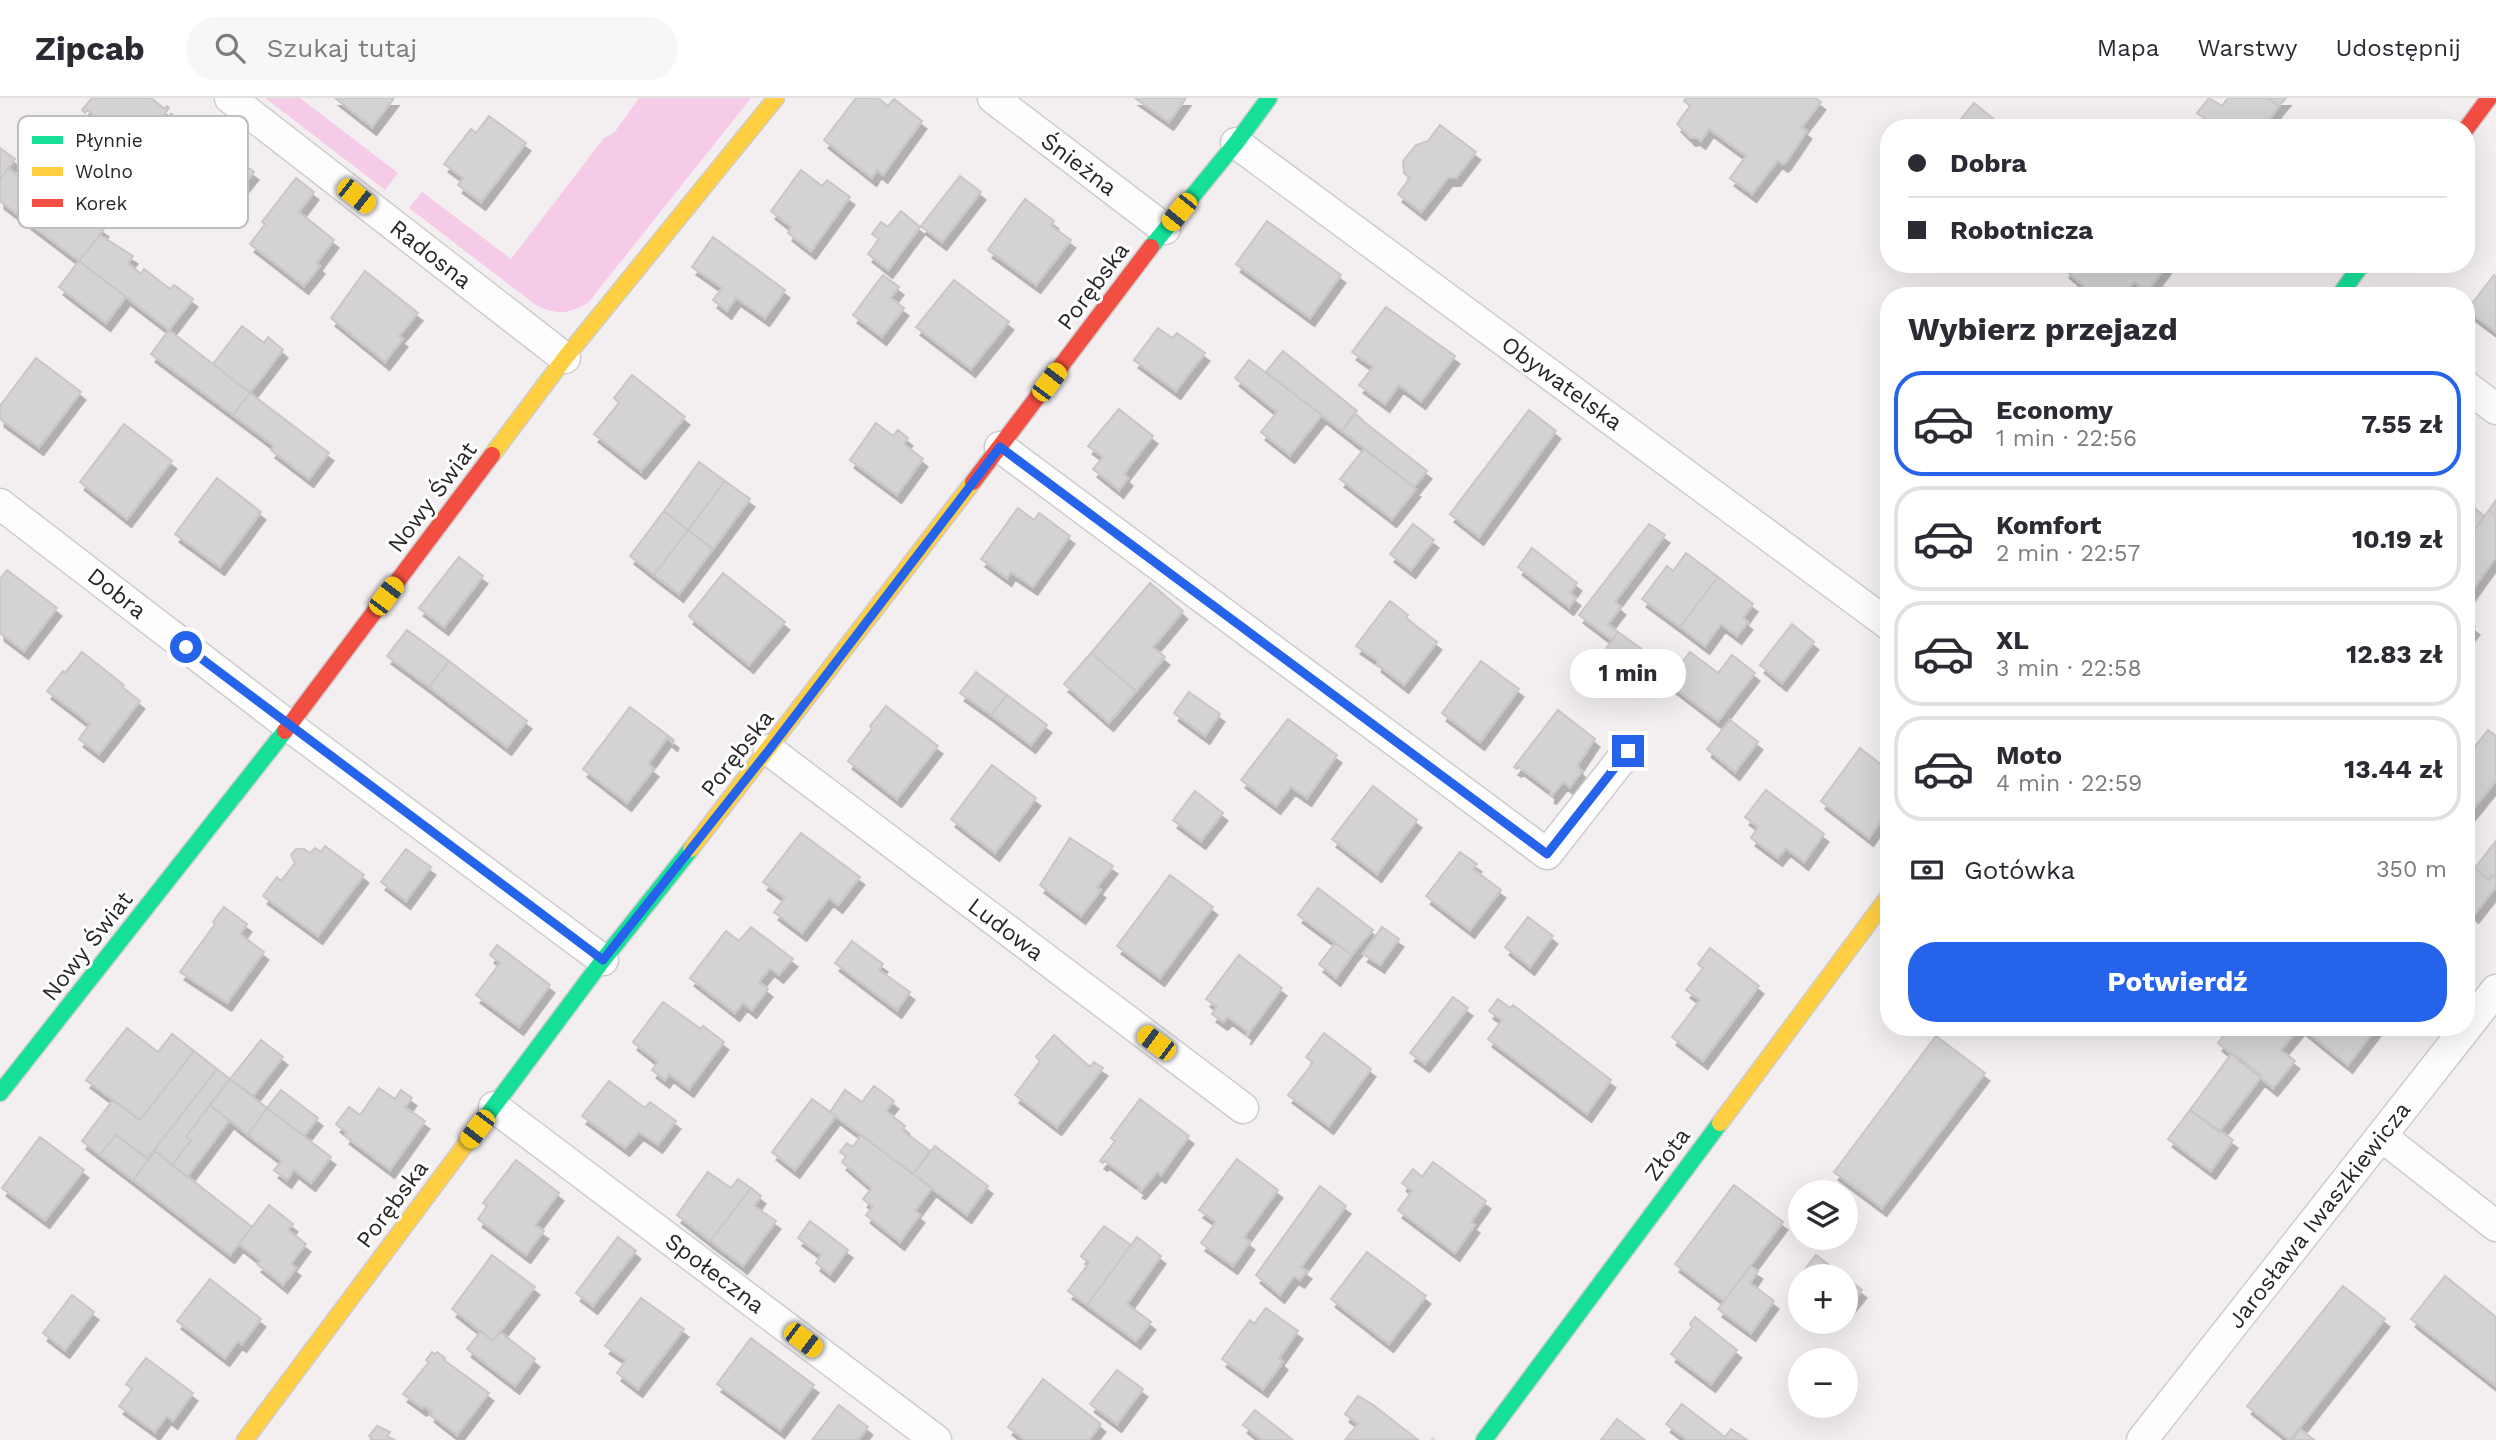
<!DOCTYPE html>
<html lang="pl">
<head>
<meta charset="utf-8">
<style>
  :root { --surface:#fff; --page:#f7f7f7; --text:#2b2b33; --muted:#7c7c81; --line:#e1e1e2; --accent:#2563eb }
  body { margin:0; font-family:"Work Sans",sans-serif; background:var(--page); color:var(--text); height:100vh; display:flex; flex-direction:column; font-size:26px; white-space:nowrap }
  * { box-sizing:border-box; margin:0 }
  p { font-size:23px; color:var(--muted) }
  .icon { flex:none; width:38px; height:38px; fill:none; stroke:currentColor; stroke-width:2; stroke-linecap:round; stroke-linejoin:round }
  .map { position:relative; flex:1; overflow:hidden }
  .details { position:absolute; left:1880px; top:189px; width:595px; height:749px; display:flex; flex-direction:column; background:var(--surface); border-radius:28px; box-shadow:0 7px 28px #0002 }
  .details>* { flex:none }
  .top-card { position:absolute; left:1880px; top:21px; width:595px; height:154px; border-radius:28px; box-shadow:0 7px 28px #0002; display:grid; align-content:center; height:154px; padding:0 28px; background:var(--surface) }
  .buttons { position:absolute; left:1788px; top:1082px; display:grid; gap:14px }
  .buttons a { display:grid; place-items:center; width:70px; height:70px; border-radius:50%; background:var(--surface); box-shadow:0 7px 28px #0002; font-size:35px }
  .end { position:absolute; width:32px; height:32px; margin:-16px; border:9px solid #2563eb; background:#fff; box-shadow:0 0 0 4px #fff }
  .from { border-radius:50% }
  .bubble { position:absolute; height:49px; border-radius:24px; background:var(--surface); box-shadow:0 7px 28px #0002; font-size:23px; font-weight:700; line-height:49px; text-align:center }
  .car { position:absolute; width:21px; height:42px; margin:-21px -10px; border-radius:9px; box-shadow:0 0 5px 2px #0007; background:linear-gradient(#f5c518 24%,#345 0 40%,#f5c518 0 76%,#345 0 86%,#f5c518 0) }
  .top-card b { display:flex; align-items:center; gap:24px; height:66px; font-size:26px }
  .top-card b+b { border-top:2px solid var(--line) }
  .top-card i { width:18px; height:18px; background:var(--text) }
  ul { padding:0; list-style:none }
  li { display:flex; align-items:center; gap:21px; height:105px; margin:0 14px 10px; padding:0 14px; border:4px solid var(--line); border-radius:28px }
  li div { flex:1 }
  li b { display:block; font-size:26px }
  li em { font-style:normal; font-weight:700 }
  li.current { border-color:var(--accent) }
  li>.icon { width:63px; height:63px; stroke-width:1.5 }
  h2 { padding:0 28px; font-size:32px; line-height:84px }
  .pay { display:flex; align-items:center; gap:18px; height:77px; padding:0 28px; font-size:26px }
  .pay p { margin-inline-start:auto }
  .cta { display:flex; gap:14px; margin-top:auto; padding:14px 28px }
  .cta a { flex:1; height:80px; border-radius:28px; background:var(--accent); color:#fff; font-size:28px; font-weight:700; line-height:80px; text-align:center }
  header { display:flex; align-items:center; gap:42px; box-sizing:border-box; height:98px; padding:0 35px; background:var(--surface); border-bottom:2px solid var(--line) }
  header strong { font-size:33px }
  nav { display:flex; gap:38px; margin-inline-start:auto; font-size:24px }
  .search { width:490px; height:63px; background:var(--page); display:flex; align-items:center; gap:18px; box-sizing:border-box; padding:0 24px; border-radius:28px; color:var(--muted); font-size:26px }
  .map>svg:first-child { display:block }
  .green { fill:#f6cbe8 }
  .building { fill:#d5d2d4; stroke:#c9c6c7; stroke-width:2; filter:url(#shadow) }
  .lines { fill:none; stroke-linecap:round; stroke-linejoin:round }
  .street-casing { stroke:#cfccce; stroke-width:33 }
  .fast-casing { stroke:#cfccce; stroke-width:19 }
  .slow-casing { stroke:#cfccce; stroke-width:19 }
  .jam-casing { stroke:#cfccce; stroke-width:19 }
  .path { stroke:#dadada; stroke-width:4.5; stroke-dasharray:5 5; stroke-linecap:butt }
  .street { stroke:#fdfdfd; stroke-width:30 }
  .fast { stroke:#16e098; stroke-width:16 }
  .slow { stroke:#ffcf43; stroke-width:16 }
  .jam { stroke:#f24e42; stroke-width:16 }
  .route { stroke:#2563eb; stroke-width:9 }
  .labels { text-anchor:middle; stroke-width:6; stroke-linejoin:round; paint-order:stroke }
  .street-label { font-size:23px; fill:#292628; stroke:#fff }
  .key { fill:#fff; stroke:#bfbebe; stroke-width:2 }
  .key-label { font-size:19px; fill:#292628 }
</style>
</head>
<body>
<header>
<strong>Zipcab</strong>
<div class="search"><svg class="icon" aria-label="search" viewBox="0 0 24 24"><circle cx="10" cy="10" r="6"/><path d="M15 15l6 6"/></svg>Szukaj tutaj</div>
<nav><a>Mapa</a><a>Warstwy</a><a>Udostępnij</a></nav>
</header>
<div class="map">
<svg width="2496" height="1342" viewBox="0 0 2496 1342">
  <defs>
    <filter id="shadow"><feDropShadow dx="4.5" dy="8" stdDeviation="0" flood-color="#0004"/></filter>
  </defs>
  <rect width="100%" height="100%" fill="#f3eff1"/>
  <path class="green" d="M265 0H300L398 75 385 92Z
    M639 0H751L588 205C567 216 560 217 537 208L409 110 422 94 511 161 604 40 614 35Z"/>
  <path class="building" d="M92 0H151L165 11 167 8 169 10 135 53 108 32 110 29 87 12 85 15 82 12Z
    M335 0H394L372 29Z
    M856 0H878L888 8 894 1 922 23 883 77 877 72 872 80 824 42Z
    M1135 0H1186L1169 24Z
    M1686 0H1816L1821 4 1802 29 1807 33 1786 64 1783 66 1778 62 1752 96 1730 80 1746 58 1709 31 1701 43 1696 39 1691 40 1677 26 1690 8 1684 3Z
    M2209 0 2222 8 2228 0H2267L2279 8 2264 30H2206L2210 24 2197 15Z
    M2267 0H2286L2279 8Z
    M1974 5 2005 30H1954Z
    M489 18 526 45 481 104 458 87 463 80 444 66 471 31 476 35Z
    M1440 27 1476 54 1456 80H1448L1421 114 1398 96 1410 80 1404 75 1403 63 1416 47 1428 43Z
    M197 31 254 74 220 117 172 81 186 61 180 56Z
    M0 50 15 61 0 81Z
    M8 70 29 87 27 91 71 126 80 114 104 131 79 163 0 103V81Z
    M801 72 822 88 827 82 850 99 811 153 788 135 791 129 771 113Z
    M960 78 981 94 942 144 921 128Z
    M296 80 314 94 299 114 334 142 317 165 320 168 304 188 250 146 265 126 262 124Z
    M1025 101 1054 123 1051 128 1071 142 1036 187 988 152Z
    M901 113 920 129 888 172 868 156 879 141 872 136 881 124 888 129Z
    M1267 123 1341 177 1310 220 1236 166Z
    M100 137 133 158 128 165 141 176 144 171 170 191 174 187 193 201 169 232 79 163Z
    M713 139 785 192 765 220 736 200 727 213 713 202 722 190 692 169Z
    M79 163 126 199 106 225 59 189Z
    M2069 166H2167V167L2147 194 2134 184 2123 198H2088L2085 196 2084 188 2065 172Z
    M365 173 418 215 399 238 403 241 385 264 331 220Z
    M883 177 899 189 891 200 904 210 882 239 853 217Z
    M2494 177 2496 179V234L2467 212Z
    M954 182 1009 224 971 271 916 229Z
    M1386 209 1455 258 1421 303 1399 287 1385 306 1359 287 1373 269 1352 254Z
    M242 228 264 245 268 239 283 252 250 295 213 266Z
    M1158 230 1172 240 1177 235 1205 255 1176 293 1134 262Z
    M169 232 250 295 233 317 151 256Z
    M1283 253 1357 313 1342 333 1266 274Z
    M36 260 81 294 39 349 0 321V308Z
    M1249 262 1322 317 1290 357 1261 334 1277 314 1235 280Z
    M632 277 685 319 641 373 594 336 619 305 614 300Z
    M250 295 329 355 309 381 271 352 274 348 233 317Z
    M1119 311 1153 338 1124 376 1128 380 1119 392 1093 371 1103 359 1088 348Z
    M1529 312 1556 333 1479 439 1450 416Z
    M1354 316 1427 373 1414 389 1342 333Z
    M876 325 893 338 898 332 908 340 904 346 923 361 897 397 850 362Z
    M124 326 172 363 127 421 80 384Z
    M1364 351 1416 391 1392 421 1340 381Z
    M699 364 725 383 688 432 664 413Z
    M217 380 261 414 220 469 175 436Z
    M725 383 750 401 713 451 688 432Z
    M2496 402V418L2489 412Z
    M2468 405 2484 418 2466 443V408Z
    M1018 410 1034 422 1039 415 1070 438 1033 489 1011 474 1007 480 981 461Z
    M2489 412 2496 418V459L2466 501V443Z
    M664 413 688 432 654 477 630 458Z
    M1413 426 1434 442 1411 472 1390 456Z
    M1649 426 1665 437 1615 504 1621 509 1608 526 1618 534 1612 542 1579 517Z
    M688 432 713 451 679 496 654 477Z
    M1532 450 1577 485 1570 495 1576 500 1569 509 1518 469Z
    M1686 455 1718 479 1680 529 1642 501 1667 468 1673 473Z
    M459 459 483 478 444 529 419 510Z
    M7 472 57 510 24 553 0 535V481Z
    M723 475 785 524 749 567 689 518Z
    M1718 479 1753 506 1743 520 1748 524 1737 538 1721 526 1705 548 1680 529Z
    M1150 485 1183 513 1153 549 1165 559 1136 593 1091 555Z
    M1390 503 1408 517 1406 520 1437 544 1404 587 1377 566 1378 563 1356 548Z
    M2466 522 2475 529 2466 541Z
    M1792 526 1814 544 1782 585 1760 567Z
    M407 532 449 563 429 589 387 558Z
    M1618 534 1653 559 1630 591 1595 566Z
    M82 554 124 587 122 589 140 603 99 656 79 641 90 626 47 593 63 573 65 575Z
    M1690 554 1718 575 1732 557 1755 575 1718 623 1667 584Z
    M1091 555 1136 593 1109 625 1064 586Z
    M449 563 527 623 507 649 429 589Z
    M1481 563 1519 591 1480 644 1442 615Z
    M976 574 1007 597 991 617 960 595Z
    M1189 594 1220 616 1205 638 1174 615Z
    M1007 597 1047 627 1031 647 991 617Z
    M886 608 938 648 897 701 848 663 872 631 870 628Z
    M630 609 674 642 673 645 667 640 648 666 654 671 627 705 583 671Z
    M1558 612 1595 641 1577 668 1582 673 1570 689 1563 684 1552 698 1550 697 1551 693 1519 669 1517 671 1514 669Z
    M1288 621 1337 657 1307 700 1291 689 1276 708 1241 682Z
    M1730 622 1758 644 1735 674 1707 651Z
    M2488 632 2496 638V683L2466 720V660Z
    M1860 650 1888 672V713L1869 740 1821 703Z
    M992 667 1036 700 995 755 951 721Z
    M1373 688 1417 722 1377 776 1332 741Z
    M1766 692 1824 736 1804 764 1786 750 1778 760 1751 740 1758 729 1745 719Z
    M1195 693 1223 715 1201 743 1173 722Z
    M801 735 860 779 838 807 829 800 802 835 774 814 785 800 763 784Z
    M1070 740 1113 768 1097 789 1101 792 1081 818 1040 787Z
    M2496 743V779L2493 777 2489 782 2475 770Z
    M325 748 364 777 318 838 263 798 277 779 281 783 295 765 291 757 296 751H304L310 755 315 750 321 754Z
    M406 751 431 769 406 803 381 784Z
    M1460 754 1477 766 1473 771 1501 792 1470 832 1426 798Z
    M2475 770 2489 782 2493 777 2496 779V789L2474 817 2466 810V782Z
    M1170 777 1213 809 1160 880 1117 848Z
    M1318 790 1373 832 1352 857 1298 817Z
    M224 809 247 826 240 836 264 854 227 905 180 874 215 826 213 824Z
    M1528 819 1553 838 1530 869 1505 849Z
    M751 829 793 861 779 877 770 870 759 884 768 891 752 912 743 905 735 915 690 880 726 833 739 843Z
    M1382 829 1399 841 1380 867 1363 856Z
    M852 843 883 866 879 872 910 894 897 912 835 865Z
    M1335 845 1352 857 1336 880 1319 866Z
    M497 847 550 887 519 929 476 897 500 865 490 857Z
    M1710 850 1759 888 1703 963 1672 939 1700 902 1686 892 1703 870 1698 866Z
    M1239 857 1282 890 1246 939 1248 934 1228 919 1223 924 1212 916 1217 909 1206 901Z
    M1453 899 1468 910 1425 966 1410 955Z
    M1498 901 1510 910 1513 907 1611 982 1587 1016 1488 941 1502 922 1489 913Z
    M663 904 701 931 703 928 724 944 689 991 669 976 665 982 652 972 658 964 633 944Z
    M2230 929H2300L2281 952 2295 963 2273 990 2218 945Z
    M2301 929H2377L2348 967Z
    M127 930 158 954 172 936 194 953 140 1022 86 982Z
    M1324 935 1371 971 1329 1028 1288 997 1313 965 1306 959Z
    M1054 937 1090 969 1094 964 1103 970 1057 1029 1015 997 1040 963 1036 959Z
    M1936 938 1985 975 1882 1110 1834 1074Z
    M261 942 283 959 253 998 230 981Z
    M194 953 217 971 147 1061 116 1037 100 1057 82 1043 113 1002 140 1022Z
    M2232 955 2262 978 2219 1034 2190 1012Z
    M217 971 230 981 186 1039 191 1042 172 1067 154 1052Z
    M230 981 267 1010 248 1037 210 1007Z
    M609 983 645 1010 650 1004 676 1023 658 1047 639 1034 625 1050 582 1018Z
    M874 988 894 1003 886 1013 905 1028 902 1032 930 1053 913 1076 830 1014 845 992 862 1004Z
    M379 990 395 1001 401 992 412 1000 405 1009 425 1023 390 1072 345 1038 347 1035 336 1026 349 1009 360 1017Z
    M281 992 318 1020 304 1038 267 1010Z
    M812 1001 836 1018 795 1072 772 1054Z
    M1140 1001 1189 1038 1161 1077 1157 1074 1141 1093 1138 1092 1140 1089 1105 1063 1103 1065 1100 1063 1115 1043 1111 1040Z
    M210 1007 229 1023 187 1079 172 1067 191 1042 186 1039Z
    M267 1010 331 1059 311 1085 294 1072 287 1082 274 1072 282 1063 248 1037Z
    M2190 1012 2233 1042 2211 1073 2168 1041Z
    M116 1037 149 1061 133 1082 100 1057Z
    M861 1037 932 1090 915 1113 920 1117 900 1144 866 1117 873 1109 863 1101 872 1090 842 1064 846 1058 840 1054 847 1045 853 1049Z
    M40 1039 84 1072 45 1122 2 1090Z
    M935 1048 988 1088 967 1117 913 1076Z
    M155 1053 252 1129 230 1157 133 1082Z
    M1237 1061 1278 1092 1244 1139 1250 1144 1233 1168 1201 1145 1216 1124 1199 1112Z
    M516 1062 559 1095 535 1127 544 1133 526 1157 478 1121 487 1108 483 1105Z
    M1433 1064 1486 1103 1471 1124 1475 1127 1455 1155 1398 1112 1412 1093 1402 1085 1413 1071 1422 1079Z
    M708 1074 731 1090 738 1081 751 1090 710 1143 677 1117Z
    M1734 1087 1783 1124 1724 1203 1675 1166Z
    M1320 1088 1346 1108 1301 1169 1307 1173 1300 1182 1294 1178 1280 1197 1256 1177Z
    M751 1090 761 1098 754 1108 776 1123 743 1168 710 1143Z
    M269 1107 293 1126 288 1132 306 1146 291 1166 296 1170 283 1187 257 1166 261 1163 239 1146Z
    M810 1123 848 1152 830 1176 816 1165 821 1157 798 1140Z
    M1104 1128 1131 1147 1087 1207 1068 1193 1089 1165 1081 1158Z
    M618 1139 636 1153 593 1208 576 1195Z
    M1137 1139 1161 1158 1127 1206 1151 1224 1136 1243 1087 1207Z
    M1367 1154 1426 1198 1389 1246 1331 1201Z
    M492 1157 535 1189 493 1243 452 1211Z
    M1816 1157 1843 1178H1801V1187L1796 1183Z
    M1750 1168 1758 1173 1750 1185 1774 1203 1751 1235 1718 1211Z
    M2445 1178 2496 1219V1288L2411 1221Z
    M1846 1180 1862 1192 1846 1212Z
    M210 1181 261 1221 242 1246 238 1243 225 1260 177 1223Z
    M2343 1188 2385 1221 2290 1342 2247 1308Z
    M72 1197 94 1214 65 1252 43 1235Z
    M641 1200 684 1231 638 1291 617 1275 626 1262 605 1248Z
    M1266 1210 1298 1233 1279 1260 1283 1264 1263 1291 1222 1261 1250 1222 1254 1226Z
    M1695 1219 1737 1252 1711 1286 1671 1256 1692 1229 1690 1226Z
    M481 1233 493 1243 500 1234 535 1261 515 1288 467 1251Z
    M751 1240 814 1287 780 1332 717 1286Z
    M432 1254 435 1256 437 1254 445 1260 444 1262 489 1295 457 1337 430 1316 432 1314 424 1308 422 1310 403 1296 429 1264 426 1262Z
    M146 1260 193 1295 173 1323 167 1318 155 1334 119 1308 132 1291 126 1286Z
    M1117 1272 1143 1291 1117 1326 1090 1306Z
    M1043 1281 1101 1326 1089 1342H1025L1008 1329Z
    M1358 1298 1372 1306 1417 1341 1345 1342 1358 1326 1345 1316Z
    M1682 1306 1725 1339 1731 1331 1747 1342H1687L1666 1326Z
    M839 1307 868 1329 858 1342H812Z
    M1255 1312 1293 1342H1262L1243 1327Z
    M1617 1321 1645 1342H1601Z
    M377 1328 390 1334 387 1338 393 1342H370L372 1340 369 1338Z
    M2300 1331 2314 1342H2292Z"/>
  <g class="lines">
    <g class="street-casing">
      <path id="street" d="M230 0 565 260
        M993 0 1165 131
        M1236 45 1888 526
        M2466 288 2496 311
        M1000 349 1547 756 1628 653
        M0 406 289 628 603 862
        M769 652 1243 1010
        M494 1009 936 1342
        M2381 1038 2496 1128
        M2142 1342 2496 892"/>
    </g>
    <g class="fast-casing">
      <path id="fast" d="M1151 149 1236 45 1269 0
        M2339 198 2362 166
        M0 995 285 633
        M477 1031 603 862 691 751
        M1484 1342 1720 1025"/>
    </g>
    <g class="slow-casing">
      <path id="slow" d="M492 357 565 260 776 0
        M691 751 973 384
        M1720 1025 1888 799
        M245 1342 477 1031"/>
    </g>
    <g class="jam-casing">
      <path id="jam" d="M2466 31 2489 0
        M973 384 1151 149
        M285 633 492 357"/>
    </g>
    <path class="path" d="M2415 166 2417 168
      M1432 1340 1434 1342"/>
    <use href="#street" class="street"/>
    <use href="#fast" class="fast"/>
    <use href="#slow" class="slow"/>
    <use href="#jam" class="jam"/>
  </g>
  <g class="lines">
    <path class="route" d="M186 549 603 862 769 652 1000 349 1547 756 1628 653"/>
  </g>
  <g class="labels">
    <g class="street-label">
      <text transform="translate(1079 66) rotate(37)" y="8">Śnieżna</text>
      <text transform="translate(431 156) rotate(38)" y="8">Radosna</text>
      <text transform="translate(1093 188) rotate(-53)" y="8">Porębska</text>
      <text transform="translate(1562 285) rotate(36)" y="8">Obywatelska</text>
      <text transform="translate(432 399) rotate(-53)" y="8">Nowy Świat</text>
      <text transform="translate(117 495) rotate(38)" y="8">Dobra</text>
      <text transform="translate(737 655) rotate(-52)" y="8">Porębska</text>
      <text transform="translate(1006 831) rotate(37)" y="8">Ludowa</text>
      <text transform="translate(87 848) rotate(-52)" y="8">Nowy Świat</text>
      <text transform="translate(1667 1056) rotate(-53)" y="8">Złota</text>
      <text transform="translate(392 1106) rotate(-53)" y="8">Porębska</text>
      <text transform="translate(2319 1117) rotate(-52)" y="8">Jarosława Iwaszkiewicza</text>
      <text transform="translate(715 1175) rotate(37)" y="8">Społeczna</text>
    </g>
  </g>
  <rect x="18" y="18" width="230" height="112" rx="10" class="key"/>
  <rect x="32" y="38" width="31" height="8" fill="#16e098"/>
  <rect x="32" y="69" width="31" height="9" fill="#ffcf43"/>
  <rect x="32" y="101" width="31" height="8" fill="#f24e42"/>
  <g class="key-label">
    <text x="75" y="49">Płynnie</text>
    <text x="75" y="80">Wolno</text>
    <text x="75" y="112">Korek</text>
  </g>
</svg>
<div class="buttons">
<a><svg class="icon" aria-label="layers" viewBox="0 0 24 24"><path d="M12 4l9 5-9 5-9-5zM3 14l9 5 9-5"/></svg></a>
<a>+</a>
<a>−</a>
</div>
<i class="end from" style="left:186px;top:549px"></i>
<i class="end" style="left:1628px;top:653px"></i>
<div class="bubble" style="left:1570px;top:551px;width:116px">1 min</div>
<i class="car" style="left:356px;top:98px;rotate:128deg"></i>
<i class="car" style="left:1179px;top:114px;rotate:219deg"></i>
<i class="car" style="left:1049px;top:284px;rotate:37deg"></i>
<i class="car" style="left:386px;top:498px;rotate:37deg"></i>
<i class="car" style="left:1156px;top:945px;rotate:307deg"></i>
<i class="car" style="left:477px;top:1031px;rotate:217deg"></i>
<i class="car" style="left:803px;top:1242px;rotate:127deg"></i>
<div class="top-card">
<b><i class="from"></i>Dobra</b>
<b><i></i>Robotnicza</b>
</div>
<section class="details">
<h2>Wybierz przejazd</h2>
<ul>
<li class="current"><svg class="icon" aria-label="car" viewBox="0 0 24 24"><path d="M5 17H2v-5l4-1 3-4h7l3 4 3 1v5h-3M9 17h6M6 11h13"/><circle cx="7" cy="17" r="2"/><circle cx="17" cy="17" r="2"/></svg><div><b>Economy</b><p>1 min · 22:56</p></div><em>7.55 zł</em></li>
<li><svg class="icon" aria-label="car" viewBox="0 0 24 24"><path d="M5 17H2v-5l4-1 3-4h7l3 4 3 1v5h-3M9 17h6M6 11h13"/><circle cx="7" cy="17" r="2"/><circle cx="17" cy="17" r="2"/></svg><div><b>Komfort</b><p>2 min · 22:57</p></div><em>10.19 zł</em></li>
<li><svg class="icon" aria-label="car" viewBox="0 0 24 24"><path d="M5 17H2v-5l4-1 3-4h7l3 4 3 1v5h-3M9 17h6M6 11h13"/><circle cx="7" cy="17" r="2"/><circle cx="17" cy="17" r="2"/></svg><div><b>XL</b><p>3 min · 22:58</p></div><em>12.83 zł</em></li>
<li><svg class="icon" aria-label="car" viewBox="0 0 24 24"><path d="M5 17H2v-5l4-1 3-4h7l3 4 3 1v5h-3M9 17h6M6 11h13"/><circle cx="7" cy="17" r="2"/><circle cx="17" cy="17" r="2"/></svg><div><b>Moto</b><p>4 min · 22:59</p></div><em>13.44 zł</em></li>
</ul>
<div class="pay"><svg class="icon" aria-label="cash" viewBox="0 0 24 24"><path d="M3 7h18v10H3z"/><circle cx="12" cy="12" r="2"/></svg>Gotówka<p>350 m</p></div>
<div class="cta"><a>Potwierdź</a></div>
</section>
</div>
</body>
</html>
